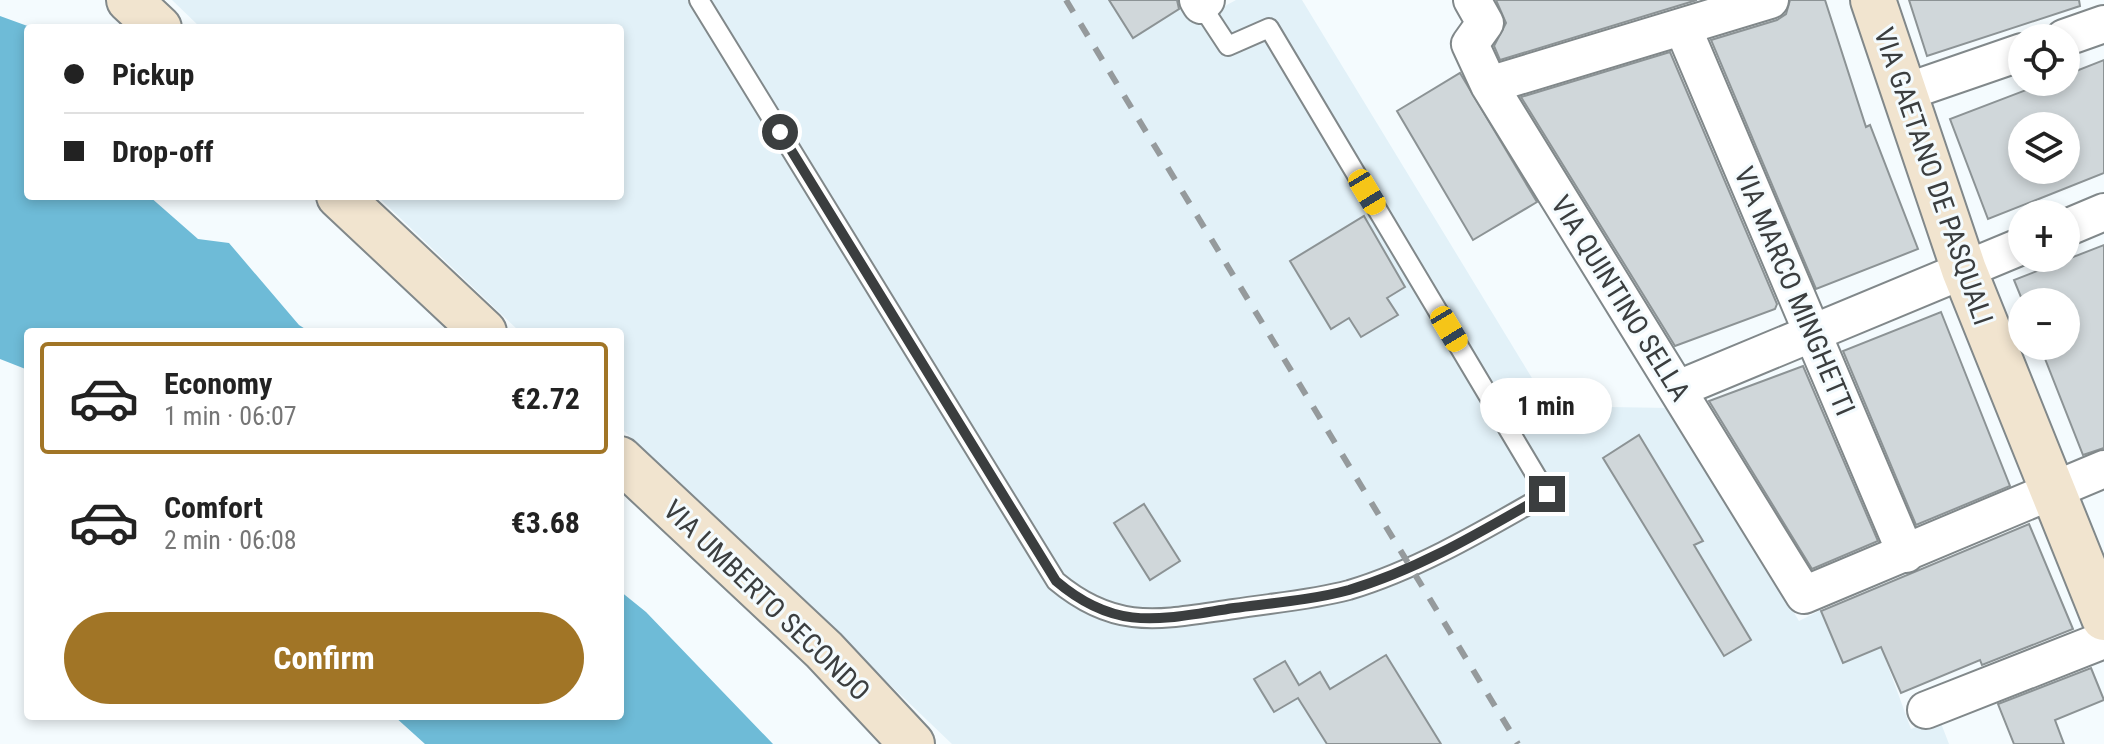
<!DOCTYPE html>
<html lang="en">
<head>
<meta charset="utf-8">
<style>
  :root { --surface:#fff; --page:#f2f2f2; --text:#222; --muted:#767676; --line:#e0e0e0; --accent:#a17526 }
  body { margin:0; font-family:"Roboto Condensed",sans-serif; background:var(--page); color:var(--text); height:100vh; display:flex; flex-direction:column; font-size:30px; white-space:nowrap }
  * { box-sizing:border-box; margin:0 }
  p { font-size:26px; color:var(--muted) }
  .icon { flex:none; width:44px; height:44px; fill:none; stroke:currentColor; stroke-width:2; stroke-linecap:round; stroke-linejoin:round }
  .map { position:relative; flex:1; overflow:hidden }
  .sheet { position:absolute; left:24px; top:328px; width:600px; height:392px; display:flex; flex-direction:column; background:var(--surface); border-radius:8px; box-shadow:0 4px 12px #0003 }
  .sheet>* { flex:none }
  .top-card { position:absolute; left:24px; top:24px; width:600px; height:176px; border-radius:8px; box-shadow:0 4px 12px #0003; display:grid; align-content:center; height:176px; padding:0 40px; background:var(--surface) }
  .fabs { position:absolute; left:2008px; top:24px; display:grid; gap:16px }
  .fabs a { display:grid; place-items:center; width:72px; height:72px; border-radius:50%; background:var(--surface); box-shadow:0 4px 12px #0003; font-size:40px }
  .end { position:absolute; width:36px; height:36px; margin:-18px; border:10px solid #3b3e3f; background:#fff; box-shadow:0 0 0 4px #fff }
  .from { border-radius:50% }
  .bubble { position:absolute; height:56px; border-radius:28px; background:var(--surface); box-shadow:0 4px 12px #0003; font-size:26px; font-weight:700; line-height:56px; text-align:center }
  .car { position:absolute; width:24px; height:48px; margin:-24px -12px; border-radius:10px; box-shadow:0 0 6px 2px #0007; background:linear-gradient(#f5c518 24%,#345 0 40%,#f5c518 0 76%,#345 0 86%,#f5c518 0) }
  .top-card b { display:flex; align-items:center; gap:28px; height:76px; font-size:30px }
  .top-card b+b { border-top:2px solid var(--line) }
  .top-card i { width:20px; height:20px; background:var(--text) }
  ul { padding:14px 0 0; list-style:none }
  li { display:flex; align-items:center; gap:24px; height:112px; margin:0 16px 12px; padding:0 24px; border:4px solid transparent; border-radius:8px }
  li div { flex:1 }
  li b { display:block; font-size:30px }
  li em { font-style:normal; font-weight:700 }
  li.selected { border-color:var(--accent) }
  li>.icon { width:72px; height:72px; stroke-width:1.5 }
  .primary-button { display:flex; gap:16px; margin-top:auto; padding:16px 40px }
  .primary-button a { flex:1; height:92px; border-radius:48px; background:var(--accent); color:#fff; font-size:32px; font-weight:700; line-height:92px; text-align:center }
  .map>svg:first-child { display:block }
  .built { fill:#e2f1f8 }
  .water { fill:#6ebbd7 }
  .building { fill:#d0d7da; stroke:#8c9395; stroke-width:2; fill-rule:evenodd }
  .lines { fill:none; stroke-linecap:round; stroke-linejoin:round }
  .lane-casing { stroke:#81888a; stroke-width:22 }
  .street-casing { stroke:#81888a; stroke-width:40 }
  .secondary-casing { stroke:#81888a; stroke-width:48 }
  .lane { stroke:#fff; stroke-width:18 }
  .street { stroke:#fff; stroke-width:36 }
  .secondary { stroke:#f1e4cf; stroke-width:44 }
  .rail { stroke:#959a9c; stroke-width:6; stroke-dasharray:14 14; stroke-linecap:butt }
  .route { stroke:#3b3e3f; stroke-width:10 }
  .labels { text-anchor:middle; stroke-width:6; stroke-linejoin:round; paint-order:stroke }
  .street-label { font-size:28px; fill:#3b3e3f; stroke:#f4fbfe }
</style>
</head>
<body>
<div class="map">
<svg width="2104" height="744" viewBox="0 0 2104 744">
  <rect width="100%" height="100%" fill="#f4fbfe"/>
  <path class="built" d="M172 0H1189L1201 19 1236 0H1302L1549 406 1670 408 1799 621 1821 610 1843 663 1881 647 1911 729 1939 718 1949 744H952L620 427V332H520L377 196H620V28H201Z"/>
  <path class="water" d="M0 16 33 28H28V196H149L198 239 229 243 299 325 310 332H28V370L0 359Z
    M620 591 646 612 773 744H425L394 716H620Z"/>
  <path class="building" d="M1109 0H1177L1179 9 1133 38Z
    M1496 0H1697L1500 60 1494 46 1506 23Z
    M1790 0H1825L1866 127 1870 125 1918 249 1816 289 1711 40 1777 20 1786 14Z
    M1909 0H2079L2080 6 1927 56Z
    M1670 52 1777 304 1775 309 1675 346 1521 97Z
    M2104 60V173L1988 219 1950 119 2047 82H2066V75ZM2022 126H2066V170H2022Z
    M1460 73 1537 202 1473 240 1397 111Z
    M1364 216 1405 287 1387 298 1398 315 1361 337 1349 318 1331 329 1290 261Z
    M2104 245V448L2083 455 2040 346H2066V302H2023L2014 280Z
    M1941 312 2010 486 1916 525 1843 351Z
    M1803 366 1878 541 1812 569 1709 401Z
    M1639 435 1703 541 1694 545 1751 640 1724 656 1603 458Z
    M1144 504 1180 561 1150 580 1114 523Z
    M2029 524 2073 629 1982 665 1980 660 1901 693 1881 647 1843 663 1821 611Z
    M1386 655 1441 744H1327L1298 698 1274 712 1254 679 1285 661 1299 685 1320 672 1330 689Z
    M2091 668 2104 700 2055 720 2064 744H2014L1998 704Z"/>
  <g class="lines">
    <g class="lane-casing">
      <path id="lane" d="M699 0 1056 581C1117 632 1162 619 1234 609 1272 603 1312 600 1349 590 1419 569 1484 530 1547 494L1269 28 1228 46 1201 5"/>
    </g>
    <g class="street-casing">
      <path id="street" d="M1198 0 1201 5 1206 0
        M1472 0 1485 23 1470 44 1489 85 1804 595 2104 469
        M1683 28 1906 554
        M2064 38 2104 24
        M1489 85 1770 0
        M1903 93 2022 52
        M2066 228 2104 212
        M1678 389 2022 246
        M1926 710 2104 640"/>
    </g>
    <g class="secondary-casing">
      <path id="secondary" d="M129 0 159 28
        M1873 0 1964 270 2104 618
        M339 196 484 332
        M620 459 824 650 912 744"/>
    </g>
    <use href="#lane" class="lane"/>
    <use href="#street" class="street"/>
    <use href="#secondary" class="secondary"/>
    <path class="rail" d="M1066 0 1518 744"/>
  </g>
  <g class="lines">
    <path class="route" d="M780 132 1056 581C1117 633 1161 619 1234 608 1272 603 1312 600 1349 590 1420 569 1484 530 1547 494"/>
  </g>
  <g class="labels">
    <g class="street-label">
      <text transform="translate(1934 176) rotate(71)" y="10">VIA GAETANO DE PASQUALI</text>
      <text transform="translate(1795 291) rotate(67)" y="10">VIA MARCO MINGHETTI</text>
      <text transform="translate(1621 298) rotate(58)" y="10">VIA QUINTINO SELLA</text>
      <text transform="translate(767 600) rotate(44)" y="10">VIA UMBERTO SECONDO</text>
    </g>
  </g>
</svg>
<div class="fabs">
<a><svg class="icon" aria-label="locate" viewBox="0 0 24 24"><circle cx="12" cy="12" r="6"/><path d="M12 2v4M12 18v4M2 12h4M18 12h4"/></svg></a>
<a><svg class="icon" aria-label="layers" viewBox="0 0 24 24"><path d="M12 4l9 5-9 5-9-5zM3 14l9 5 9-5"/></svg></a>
<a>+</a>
<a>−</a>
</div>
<i class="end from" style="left:780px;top:132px"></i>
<i class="end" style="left:1547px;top:494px"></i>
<div class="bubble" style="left:1480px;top:378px;width:132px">1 min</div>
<i class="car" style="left:1367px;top:192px;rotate:149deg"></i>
<i class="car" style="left:1449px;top:329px;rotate:149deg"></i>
<div class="top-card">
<b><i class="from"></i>Pickup</b>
<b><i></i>Drop-off</b>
</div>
<section class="sheet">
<ul>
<li class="selected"><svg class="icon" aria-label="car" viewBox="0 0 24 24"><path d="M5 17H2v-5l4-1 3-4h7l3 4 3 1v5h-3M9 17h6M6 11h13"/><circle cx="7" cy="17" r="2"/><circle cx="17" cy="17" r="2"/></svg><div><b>Economy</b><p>1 min · 06:07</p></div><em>€2.72</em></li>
<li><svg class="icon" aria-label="car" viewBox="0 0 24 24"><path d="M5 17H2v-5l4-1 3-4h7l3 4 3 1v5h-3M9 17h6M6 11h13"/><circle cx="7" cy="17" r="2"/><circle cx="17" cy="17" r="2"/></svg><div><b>Comfort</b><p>2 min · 06:08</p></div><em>€3.68</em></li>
</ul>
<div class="primary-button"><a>Confirm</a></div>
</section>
</div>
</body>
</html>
